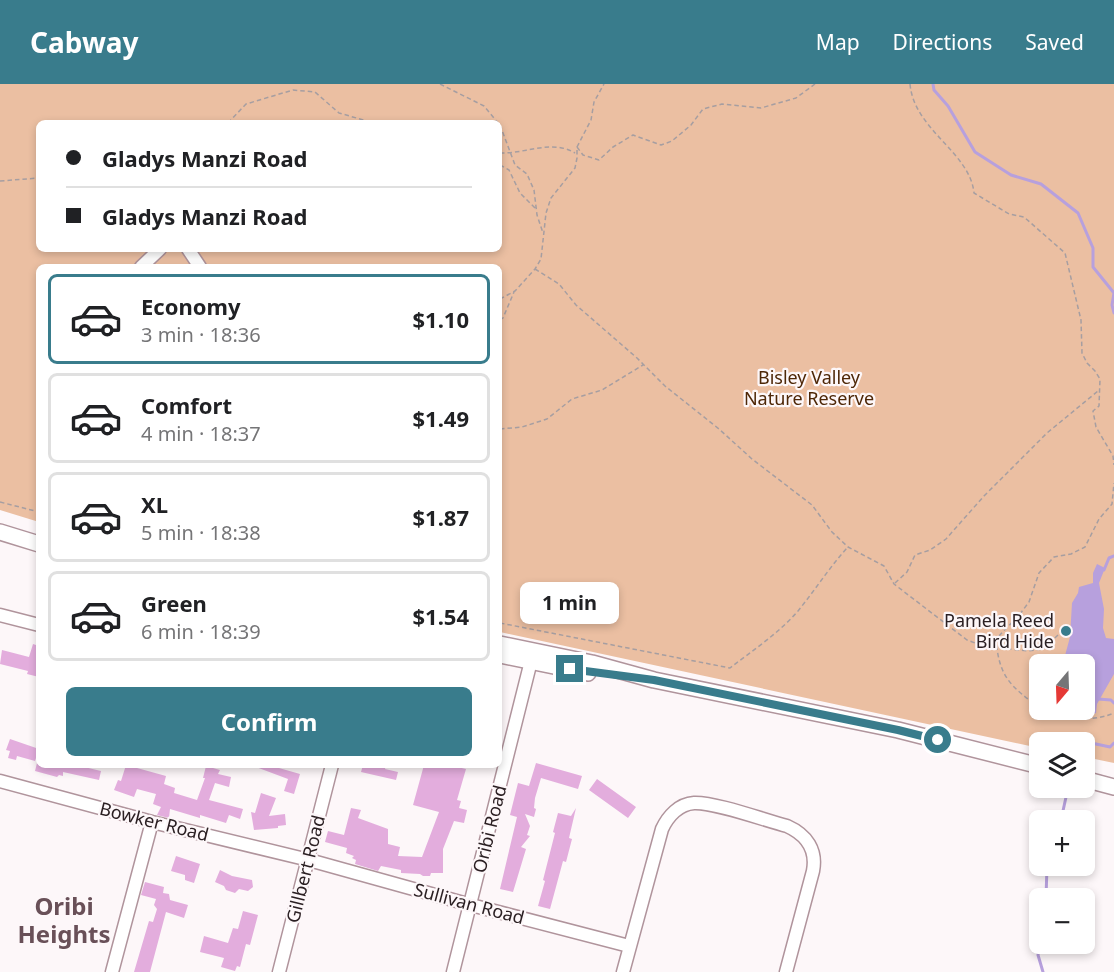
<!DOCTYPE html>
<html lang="en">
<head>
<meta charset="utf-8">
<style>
  :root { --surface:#fff; --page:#f6f6f6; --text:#202124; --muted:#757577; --line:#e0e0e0; --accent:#397c8c }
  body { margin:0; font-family:"Noto Sans",sans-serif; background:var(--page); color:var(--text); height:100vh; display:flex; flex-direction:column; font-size:22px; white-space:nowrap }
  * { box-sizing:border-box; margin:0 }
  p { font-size:20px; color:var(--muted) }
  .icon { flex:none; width:33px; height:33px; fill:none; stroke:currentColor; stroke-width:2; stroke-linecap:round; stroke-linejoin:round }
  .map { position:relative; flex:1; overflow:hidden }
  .drawer { position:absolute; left:36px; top:180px; width:466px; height:504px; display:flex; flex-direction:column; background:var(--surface); border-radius:9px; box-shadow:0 3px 9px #0003 }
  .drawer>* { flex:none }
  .hud { position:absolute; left:36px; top:36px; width:466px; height:132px; border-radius:9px; box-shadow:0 3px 9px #0003; display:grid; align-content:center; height:132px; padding:0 30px; background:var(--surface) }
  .needle { width:39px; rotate:199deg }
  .fabs { position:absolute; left:1029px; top:570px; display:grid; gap:12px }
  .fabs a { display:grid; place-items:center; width:66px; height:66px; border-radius:9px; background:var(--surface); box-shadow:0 3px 9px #0003; font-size:30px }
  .end { position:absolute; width:27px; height:27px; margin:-14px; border:8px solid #397c8c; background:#fff; box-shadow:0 0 0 3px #fff }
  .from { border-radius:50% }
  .bubble { position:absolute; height:42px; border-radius:9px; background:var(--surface); box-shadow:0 3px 9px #0003; font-size:20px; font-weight:700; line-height:42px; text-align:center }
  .hud b { display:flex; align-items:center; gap:21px; height:57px; font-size:22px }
  .hud b+b { border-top:2px solid var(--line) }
  .hud i { width:15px; height:15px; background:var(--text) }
  ul { padding:10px 0 0; list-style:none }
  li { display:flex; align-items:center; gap:18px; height:90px; margin:0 12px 9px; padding:0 18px; border:3px solid var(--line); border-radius:9px }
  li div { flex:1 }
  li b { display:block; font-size:22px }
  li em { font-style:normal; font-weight:700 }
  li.active { border-color:var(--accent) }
  li>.icon { width:54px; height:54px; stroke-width:1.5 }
  .action { display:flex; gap:12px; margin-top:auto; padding:12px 30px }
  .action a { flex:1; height:69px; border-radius:9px; background:var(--accent); color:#fff; font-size:24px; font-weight:700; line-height:69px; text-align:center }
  header { display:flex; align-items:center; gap:36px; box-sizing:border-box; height:84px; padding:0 30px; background:var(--accent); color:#fff }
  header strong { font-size:28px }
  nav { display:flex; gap:33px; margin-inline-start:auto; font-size:21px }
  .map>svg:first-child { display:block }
  .green { fill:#ebbfa2; fill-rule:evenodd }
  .water { fill:#b7a0dd }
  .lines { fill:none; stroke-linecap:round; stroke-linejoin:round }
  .stream { stroke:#b7a0dd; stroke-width:3 }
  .building { fill:#e3addd }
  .minor-casing { stroke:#b0949c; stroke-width:15 }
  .major-casing { stroke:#b0949c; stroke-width:18 }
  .path { stroke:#a69ea1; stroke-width:1.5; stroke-dasharray:4.5 3; stroke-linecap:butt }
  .minor { stroke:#fff; stroke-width:12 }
  .major { stroke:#fff; stroke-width:15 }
  .route { stroke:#397c8c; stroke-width:8 }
  .poi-dot { fill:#397c8c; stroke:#fdf7f9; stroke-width:2 }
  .labels { text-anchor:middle; stroke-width:4.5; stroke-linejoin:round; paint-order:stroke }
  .park-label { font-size:18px; fill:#4e2707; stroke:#fdf7f9 }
  .poi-label { font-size:18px; fill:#2b2023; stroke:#fdf7f9; text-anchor:end }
  .street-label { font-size:18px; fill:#2b2023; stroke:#fdf7f9 }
  .district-label { font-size:24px; font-weight:bold; fill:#695058; stroke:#fdf7f9 }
</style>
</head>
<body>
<header>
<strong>Cabway</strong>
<nav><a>Map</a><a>Directions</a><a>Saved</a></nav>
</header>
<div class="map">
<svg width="1114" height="888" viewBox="0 0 1114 888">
  <rect width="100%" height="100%" fill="#fdf7f9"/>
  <path class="green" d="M0 0H1114V679L1085 673 1084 658H1040L1039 664 500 548V183H39V438L0 426ZM39 39H500V165H39ZM1040 580H1084V626H1040Z"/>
  <path class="water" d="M1097 480 1105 484 1099 499 1104 525 1103 544 1106 554 1114 555V590L1097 620 1096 629 1088 632 1061 626H1084V580H1060L1063 579 1070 553 1072 519 1078 509 1079 503 1093 499V489Z"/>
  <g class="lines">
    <path class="stream" d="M933 0 934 6 948 22 975 68 1011 91 1041 100 1078 129 1093 164V183L1114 209
      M1114 209 1112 221 1114 229
      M1104 486 1109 474 1114 472
      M1098 615 1111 616 1114 619
      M1078 658 1082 657 1110 663 1114 659
      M1061 736 1068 704
      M1046 814 1047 782
      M1040 834 1034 842 1040 851
      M1040 860 1038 871 1043 888"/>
  </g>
  <path class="building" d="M33 560 39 562V593L27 590 28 587 0 580 2 566 29 573Z
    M10 655 39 665 35 677 17 672 16 676 8 674 10 667 6 666Z
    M37 679 39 681H76L101 687 99 696 63 688V692L59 691 57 693 35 687Z
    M536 679 582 692 578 705 541 694 535 714 534 724 536 725 534 733 525 730 530 742 527 751 530 752 521 763 526 765 513 808 500 805 517 733 510 731 518 699 529 702Z
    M126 681H138L137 684 166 692 164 700 175 704 174 709 197 716 205 694H203L206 682 220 686 218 690 231 693 229 703 215 699 209 716 243 725 240 735 229 731 226 739 200 731V734L170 725 169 734 157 731 161 723 153 720 156 710 137 705 134 713 114 706 118 696 121 697Z
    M251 681H279V684L300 690 294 710 284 707 288 695Z
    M363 681H386L385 685 398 688 396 696 361 688Z
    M424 681H449L466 685 457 716 461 717 459 724 467 726 464 739 454 737 443 765V789H431L430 792H423L420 790 401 789V786L381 782 378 787 355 780 356 776 352 774 354 772 346 769 347 764 325 758 328 747 344 751 351 724 361 726 358 734 388 745V760L400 763 398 772 422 773 439 728 413 721Z
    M597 695 636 723 628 734 589 706Z
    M261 709 276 714 269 732 285 730 286 741 278 742V744L254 746 251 728 255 729Z
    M576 724 569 754 572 755 566 778 563 777 550 825 538 822 545 797 543 796 555 749 553 748 558 729 571 732Z
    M176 772 200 780 194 799 185 796V791L171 787Z
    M220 786 232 792 252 796 253 803 248 807 239 805 235 809 226 806 224 802 215 798Z
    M145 798 164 803 163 809 169 810 170 816 188 821 184 834 166 828 150 888H134L149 837 153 838 157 825 154 821 156 815 141 811Z
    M243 827 258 831 250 861 246 860 240 883 237 882 235 887 221 883 224 874 200 868 204 852 228 859 233 844 238 845Z"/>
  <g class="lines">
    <g class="minor-casing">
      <path id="minor" d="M188 165 200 183
        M141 183 160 165
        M0 531 39 541
        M0 697 152 738 309 776 471 821 629 862
        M112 888 152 738
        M279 888 332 681
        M453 888 533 569
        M623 888 662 745C668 732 679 720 694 719 715 718 764 736 787 742 807 751 817 766 813 787L786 888"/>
    </g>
    <g class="major-casing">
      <path id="major" d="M0 448 39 460
        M500 560 592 579 654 596 898 646 1040 682
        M500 571 588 589
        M1084 695 1114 703"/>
    </g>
    <path class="path" d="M440 0 484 22 498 39
      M910 0C914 46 970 68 974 109L1009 130 1024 133 1065 169 1081 236 1082 269 1087 279 1095 287 1100 295 1099 322 1093 327 1096 343 1113 372 1114 381
      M228 39 246 20 293 6 315 8 339 29 374 39
      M500 41 515 81 527 90 534 106 537 131 543 149
      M577 63 583 71 599 76 613 63 633 51 661 61 672 57 691 41 703 25 722 20 761 24 796 14 815 0
      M500 69C525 70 552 55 575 69
      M500 81 509 86 520 109 536 125
      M0 97 39 94
      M535 185 559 200 576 221 637 274 665 302 719 345 752 375 812 421 832 448 848 463 884 482 894 500 967 556 983 562 1028 567 1043 565 1058 551
      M500 215 515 207 535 185 541 175 546 129 551 114 575 84 577 74V63L591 36 594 18 604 0
      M500 236 503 234 514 208
      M500 345 522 343 547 335 572 315 602 306 643 281
      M0 418 39 428
      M895 499 907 488 915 471 930 466 946 455 984 412 1047 349 1098 307
      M500 539 730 584C752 567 779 549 798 527 815 506 829 484 847 464
      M1040 624C1010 602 999 593 996 555L1020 530 1029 518 1039 489 1054 473 1071 470 1085 463 1099 435 1112 420 1114 399
      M1041 626C1066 632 1089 640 1114 629"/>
    <use href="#minor" class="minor"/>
    <use href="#major" class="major"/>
  </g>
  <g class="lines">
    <path class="route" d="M570 585 654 596 898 646 938 656"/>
  </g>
  <circle class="poi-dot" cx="1066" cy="547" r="6"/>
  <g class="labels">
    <g class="park-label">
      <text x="809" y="300">Bisley Valley<tspan x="809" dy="21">Nature Reserve</tspan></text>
    </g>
    <g class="poi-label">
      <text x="1054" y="543">Pamela Reed<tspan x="1054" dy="21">Bird Hide</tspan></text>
    </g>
    <g class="street-label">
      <text transform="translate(154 738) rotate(14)" y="6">Bowker Road</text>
      <text transform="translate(490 745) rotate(-76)" y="6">Oribi Road</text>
      <text transform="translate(306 785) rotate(-76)" y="6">Gillbert Road</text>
      <text transform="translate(469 820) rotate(15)" y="6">Sullivan Road</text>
    </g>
    <g class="district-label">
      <text x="64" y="831">Oribi<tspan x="64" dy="28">Heights</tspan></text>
    </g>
  </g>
</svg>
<div class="fabs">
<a><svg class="needle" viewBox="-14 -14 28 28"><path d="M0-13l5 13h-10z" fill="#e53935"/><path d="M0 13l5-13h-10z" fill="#757577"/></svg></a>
<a><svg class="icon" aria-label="layers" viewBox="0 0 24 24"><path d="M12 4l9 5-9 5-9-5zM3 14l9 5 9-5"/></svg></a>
<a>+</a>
<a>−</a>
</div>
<i class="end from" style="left:938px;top:656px"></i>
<i class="end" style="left:570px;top:585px"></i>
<div class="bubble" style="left:520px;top:498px;width:99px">1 min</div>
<div class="hud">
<b><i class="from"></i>Gladys Manzi Road</b>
<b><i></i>Gladys Manzi Road</b>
</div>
<section class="drawer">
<ul>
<li class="active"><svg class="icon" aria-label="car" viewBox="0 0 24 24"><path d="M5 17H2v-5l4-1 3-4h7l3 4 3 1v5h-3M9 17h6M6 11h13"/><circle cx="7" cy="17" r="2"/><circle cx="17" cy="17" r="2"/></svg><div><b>Economy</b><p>3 min · 18:36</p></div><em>$1.10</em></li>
<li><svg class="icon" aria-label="car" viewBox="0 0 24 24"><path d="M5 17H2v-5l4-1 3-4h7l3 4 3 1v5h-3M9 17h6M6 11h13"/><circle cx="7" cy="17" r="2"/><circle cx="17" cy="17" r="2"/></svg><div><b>Comfort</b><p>4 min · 18:37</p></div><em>$1.49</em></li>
<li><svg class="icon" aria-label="car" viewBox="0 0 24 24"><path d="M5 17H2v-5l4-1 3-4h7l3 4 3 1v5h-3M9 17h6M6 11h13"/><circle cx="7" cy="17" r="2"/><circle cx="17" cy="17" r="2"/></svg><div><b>XL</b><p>5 min · 18:38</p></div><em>$1.87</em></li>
<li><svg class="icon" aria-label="car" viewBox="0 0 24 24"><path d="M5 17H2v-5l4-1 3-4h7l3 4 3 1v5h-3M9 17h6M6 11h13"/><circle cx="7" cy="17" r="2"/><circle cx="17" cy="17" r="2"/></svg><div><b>Green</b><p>6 min · 18:39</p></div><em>$1.54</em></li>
</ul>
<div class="action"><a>Confirm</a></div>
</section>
</div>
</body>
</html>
